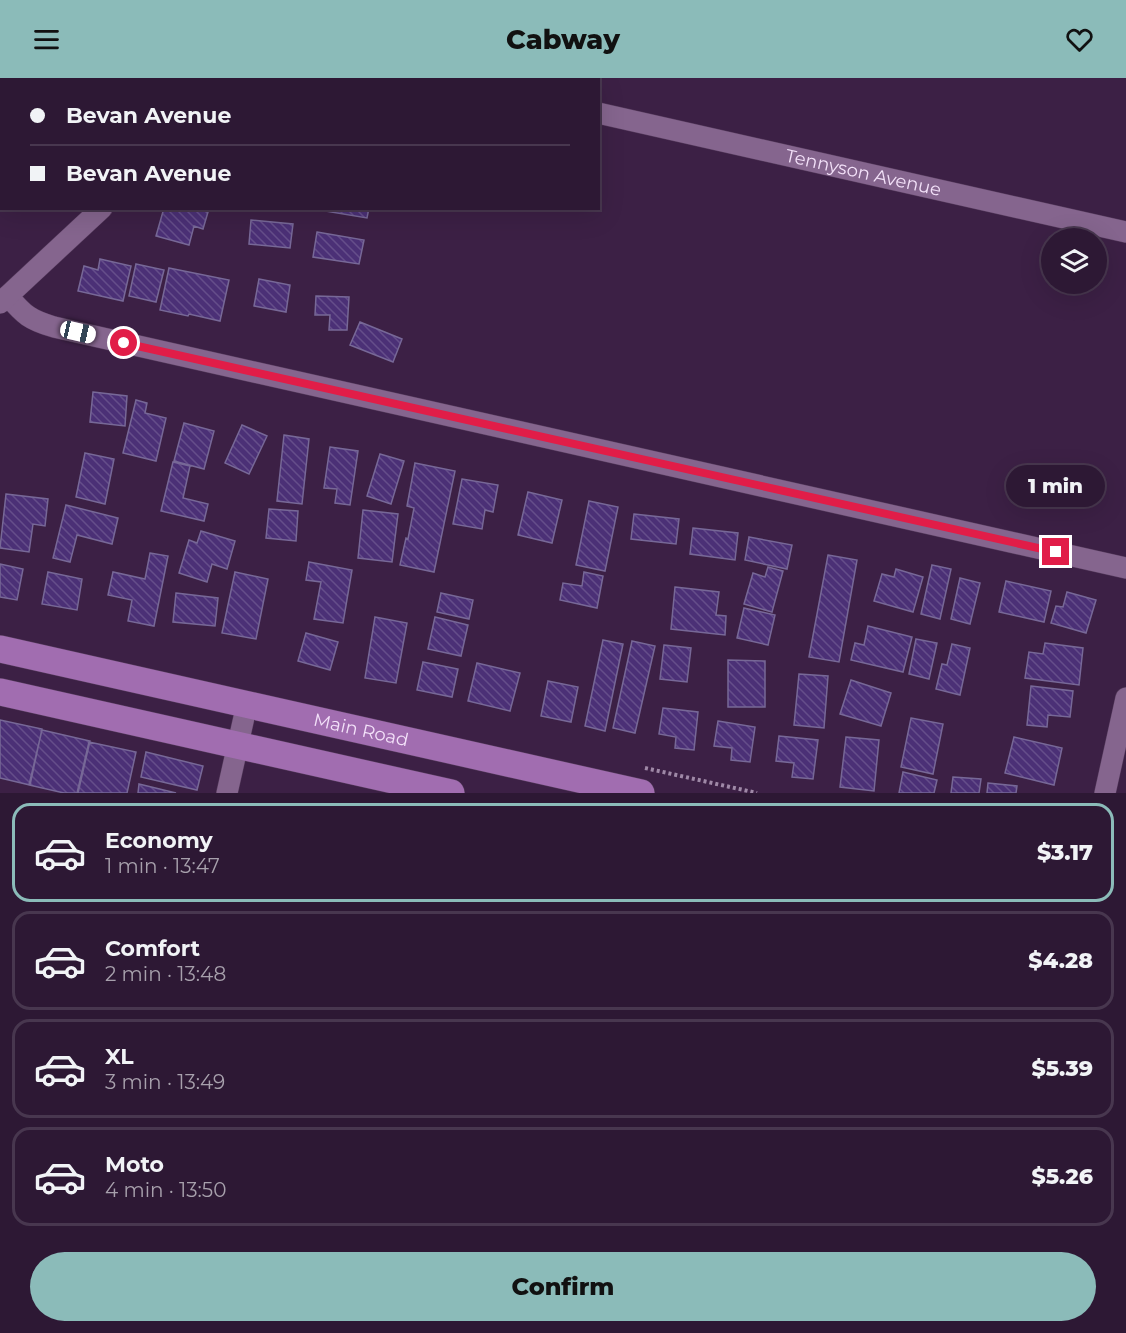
<!DOCTYPE html>
<html lang="en">
<head>
<meta charset="utf-8">
<style>
  :root { --surface:#2d1834; --page:#35213c; --text:#f1f3f6; --muted:#a7a0ac; --line:#48374f; --accent:#8bbbb9 }
  body { margin:0; font-family:Montserrat,sans-serif; background:var(--page); color:var(--text); height:100vh; display:flex; flex-direction:column; font-size:22px; white-space:nowrap }
  * { box-sizing:border-box; margin:0 }
  p { font-size:20px; color:var(--muted) }
  .icon { flex:none; width:33px; height:33px; fill:none; stroke:currentColor; stroke-width:2; stroke-linecap:round; stroke-linejoin:round }
  .map { position:relative; height:715px; overflow:hidden }
  .sheet { display:flex; flex-direction:column; background:var(--surface); flex:1 }
  .sheet>* { flex:none }
  .top-card { position:absolute; left:0px; top:0px; width:600px; height:132px; box-shadow:0 6px 24px #0002,0 0 0 2px var(--line); display:grid; align-content:center; height:132px; padding:0 30px; background:var(--surface) }
  .fabs { position:absolute; left:1041px; top:150px; display:grid; gap:12px }
  .fabs a { display:grid; place-items:center; width:66px; height:66px; border-radius:50%; background:var(--surface); box-shadow:0 6px 24px #0002,0 0 0 2px var(--line); font-size:30px }
  .end { position:absolute; width:27px; height:27px; margin:-14px; border:8px solid #e11d48; background:#fff; box-shadow:0 0 0 3px #fff }
  .from { border-radius:50% }
  .bubble { position:absolute; height:42px; border-radius:21px; background:var(--surface); box-shadow:0 6px 24px #0002,0 0 0 2px var(--line); font-size:20px; font-weight:800; line-height:42px; text-align:center }
  .car { position:absolute; width:18px; height:36px; margin:-18px -9px; border-radius:8px; box-shadow:0 0 4px 2px #0007; background:linear-gradient(#fff 24%,#345 0 40%,#fff 0 76%,#345 0 86%,#fff 0) }
  .top-card b { display:flex; align-items:center; gap:21px; height:57px; font-size:22px }
  .top-card b+b { border-top:2px solid var(--line) }
  .top-card i { width:15px; height:15px; background:var(--text) }
  ul { padding:10px 0 0; list-style:none }
  li { display:flex; align-items:center; gap:18px; height:99px; margin:0 12px 9px; padding:0 18px; border:3px solid var(--line); border-radius:18px }
  li div { flex:1 }
  li b { display:block; font-size:22px }
  li em { font-style:normal; font-weight:800 }
  li.active { border-color:var(--accent) }
  li>.icon { width:54px; height:54px; stroke-width:1.5 }
  .primary-button { display:flex; gap:12px; margin-top:auto; padding:12px 30px }
  .primary-button a { flex:1; height:69px; border-radius:36px; background:var(--accent); color:#111; font-size:24px; font-weight:800; line-height:69px; text-align:center }
  header { display:flex; justify-content:space-between; align-items:center; height:78px; padding:0 30px; background:var(--accent); color:#111; font-size:27px; font-weight:800 }
  .map>svg:first-child { display:block }
  .building { fill:url(#building-back-hatch); stroke:#776897; stroke-width:1.5 }
  .lines { fill:none; stroke-linecap:round; stroke-linejoin:round }
  .minor-casing { stroke:#553b5c; stroke-width:22 }
  .major-casing { stroke:#553b5c; stroke-width:28 }
  .path { stroke:#9f89a7; stroke-width:4; stroke-dasharray:3 3; stroke-linecap:butt }
  .minor { stroke:#85658e; stroke-width:21 }
  .major { stroke:#a16db0; stroke-width:27 }
  .rail { stroke:#967f9e; stroke-width:4.5; stroke-dasharray:12 6; stroke-linecap:butt }
  .route { stroke:#e11d48; stroke-width:8 }
  .labels { text-anchor:middle; stroke-width:4.5; stroke-linejoin:round; paint-order:stroke }
  .street-label { font-size:18px; fill:#f3e1f9; stroke:#1c1020 }
</style>
</head>
<body>
<header><svg class="icon" aria-label="menu" viewBox="0 0 24 24"><path d="M4 6h16M4 12h16M4 18h16"/></svg>Cabway<svg class="icon" aria-label="heart" viewBox="0 0 24 24"><path d="M12 20l-8-8c-3-5 5-10 8-4 3-6 11-1 8 4z"/></svg></header>
<div class="map">
<svg width="1126" height="715" viewBox="0 0 1126 715">
  <defs>
    <pattern id="building-back-hatch" width="6" height="6" patternUnits="userSpaceOnUse" patternTransform="scale(1.5)"><rect width="6" height="6" fill="#4b3076"/><path d="M-1 5l2 2M0 0l6 6M5-1l2 2" fill="none" stroke="#654e8a"/></pattern>
  </defs>
  <rect width="100%" height="100%" fill="#3c2045"/>
  <path class="building" d="M164 130H195L208 134 203 151 194 148 189 167 156 158Z
    M320 130H369L367 140 319 132Z
    M251 142 293 146 290 170 249 166Z
    M317 154 364 162 359 186 313 179Z
    M100 181 131 188 123 223 78 213 84 188 98 192Z
    M136 186 164 192 156 224 129 218Z
    M169 190 229 202 220 243 189 236 188 238 160 232Z
    M259 201 290 207 286 234 254 228Z
    M316 218 349 219 347 252H329L330 237H315Z
    M360 244 402 261 393 284 350 267Z
    M93 314 127 318 125 348 90 344Z
    M136 322 147 325 145 335 166 340 156 383 123 375Z
    M184 345 214 353 204 391 174 383Z
    M242 347 267 358 249 396 225 385Z
    M284 357 309 361 302 426 277 423Z
    M330 369 358 373 350 427 335 425 337 411 324 410Z
    M85 375 114 381 105 426 76 419Z
    M380 376 404 383 391 426 367 418Z
    M173 384 190 388 183 420 208 426 204 443 161 433Z
    M415 385 455 393 434 494 400 487 406 460 408 461 414 430 407 428Z
    M462 401 498 407 493 434 485 432 482 451 453 446Z
    M528 414 562 422 552 465 518 457Z
    M6 416 48 421 45 448 33 446 29 474 0 470Z
    M589 423 618 429 605 493 576 487Z
    M66 427 118 440 112 466 77 457 70 484 53 480Z
    M269 431 298 433 296 463 266 460Z
    M363 432 398 436 392 484 358 480Z
    M634 436 679 441 676 466 631 461Z
    M693 450 738 455 735 482 690 476Z
    M201 453 235 463 227 491 212 486 207 504 179 495 189 462 197 465Z
    M749 459 792 467 787 491 745 482Z
    M150 475 168 478 154 548 128 543 132 522 108 517 113 494 145 501Z
    M828 477 857 482 839 584 809 579Z
    M309 484 352 492 343 545 314 541 321 504 306 502Z
    M0 486 23 491 17 522 0 519Z
    M932 487 951 491 940 541 921 536Z
    M768 489 783 493 772 534 744 526 753 495 765 499Z
    M896 491 923 499 913 534 874 523 882 496 894 499Z
    M48 494 82 501 77 532 42 526Z
    M235 494 268 501 256 561 222 555Z
    M584 494 603 498 597 530 560 522 563 505 582 508Z
    M960 500 980 505 970 546 951 541Z
    M1006 503 1051 513 1044 544 999 534Z
    M675 509 719 514 716 537 726 538 725 557 671 551Z
    M1067 514 1096 522 1086 555 1051 545 1056 528 1063 529Z
    M176 515 218 520 215 548 173 544Z
    M441 515 473 522 469 541 437 534Z
    M744 530 775 537 768 567 737 560Z
    M375 539 407 545 396 605 365 600Z
    M435 539 468 547 461 578 428 571Z
    M868 548 912 559 903 594 851 582 855 565 864 567Z
    M306 555 338 564 330 592 298 583Z
    M916 561 937 565 929 601 909 596Z
    M603 562 623 566 605 653 585 648Z
    M632 563 655 568 635 655 613 650Z
    M1045 565 1083 570 1079 607 1025 600 1029 574 1043 576Z
    M952 566 970 570 960 617 936 611 942 586 947 587Z
    M664 567 691 570 687 604 660 601Z
    M728 582 765 583V629H728Z
    M423 584 458 591 452 619 417 612Z
    M477 585 520 595 510 633 468 623Z
    M799 596 828 598 824 650 794 647Z
    M851 602 891 615 881 648 840 636Z
    M548 603 578 609 571 644 541 638Z
    M1031 608 1073 613 1070 639 1048 637 1047 649 1027 647Z
    M663 630 698 634 694 672 675 670 676 659 659 656Z
    M911 640 943 646 933 696 901 689Z
    M0 642 42 651 30 707 0 700Z
    M718 643 755 649 750 684 731 682 732 670 714 668Z
    M42 652 90 663 78 715H64L29 707Z
    M779 658 818 662 813 701 792 699 794 685 776 683Z
    M846 659 879 662 874 713 840 709Z
    M1014 659 1062 670 1054 707 1005 695Z
    M89 664 136 674 127 715H77Z
    M146 674 203 688 197 712 141 699Z
    M903 694 937 702 934 715H899Z
    M953 699 981 701 979 715H951Z
    M988 705 1017 708 1016 715H987Z
    M139 706 176 715H138Z"/>
  <g class="lines">
    <g class="minor-casing">
      <g id="minor">
        <path d="M441 0 448 2"/>
        <path d="M241 2 243 0"/>
        <path id="s1" d="M598 35 1126 154"/>
        <path d="M8 218C24 237 30 242 54 249L1126 490"/>
        <path d="M0 225 102 130"/>
        <path d="M227 715 247 626"/>
        <path d="M1105 715 1126 620"/>
      </g>
    </g>
    <g class="major-casing">
      <g id="major">
        <path id="s2" d="M0 571 641 715"/>
        <path d="M0 614 451 715"/>
      </g>
    </g>
    <path class="path" d="M210 2 212 0
      M645 690 757 715"/>
    <use href="#minor" class="minor"/>
    <use href="#major" class="major"/>
    <path class="rail" d="M62 2 64 0
      M81 2 82 0
      M0 57 2 55
      M0 73 2 72"/>
  </g>
  <g class="lines">
    <path class="route" d="M124 265 1056 474"/>
  </g>
  <g class="labels">
    <g class="street-label">
      <text dy="6" stroke="none"><textPath href="#s1" startOffset="272">Tennyson Avenue</textPath></text>
      <text dy="6" stroke="none"><textPath href="#s2" startOffset="370">Main Road</textPath></text>
    </g>
  </g>
</svg>
<div class="fabs">
<a><svg class="icon" aria-label="layers" viewBox="0 0 24 24"><path d="M12 4l9 5-9 5-9-5zM3 14l9 5 9-5"/></svg></a>
</div>
<i class="end from" style="left:124px;top:265px"></i>
<i class="end" style="left:1056px;top:474px"></i>
<div class="bubble" style="left:1006px;top:387px;width:99px">1 min</div>
<i class="car" style="left:78px;top:254px;rotate:103deg"></i>
<div class="top-card">
<b><i class="from"></i>Bevan Avenue</b>
<b><i></i>Bevan Avenue</b>
</div>
</div>
<section class="sheet">
<ul>
<li class="active"><svg class="icon" aria-label="car" viewBox="0 0 24 24"><path d="M5 17H2v-5l4-1 3-4h7l3 4 3 1v5h-3M9 17h6M6 11h13"/><circle cx="7" cy="17" r="2"/><circle cx="17" cy="17" r="2"/></svg><div><b>Economy</b><p>1 min · 13:47</p></div><em>$3.17</em></li>
<li><svg class="icon" aria-label="car" viewBox="0 0 24 24"><path d="M5 17H2v-5l4-1 3-4h7l3 4 3 1v5h-3M9 17h6M6 11h13"/><circle cx="7" cy="17" r="2"/><circle cx="17" cy="17" r="2"/></svg><div><b>Comfort</b><p>2 min · 13:48</p></div><em>$4.28</em></li>
<li><svg class="icon" aria-label="car" viewBox="0 0 24 24"><path d="M5 17H2v-5l4-1 3-4h7l3 4 3 1v5h-3M9 17h6M6 11h13"/><circle cx="7" cy="17" r="2"/><circle cx="17" cy="17" r="2"/></svg><div><b>XL</b><p>3 min · 13:49</p></div><em>$5.39</em></li>
<li><svg class="icon" aria-label="car" viewBox="0 0 24 24"><path d="M5 17H2v-5l4-1 3-4h7l3 4 3 1v5h-3M9 17h6M6 11h13"/><circle cx="7" cy="17" r="2"/><circle cx="17" cy="17" r="2"/></svg><div><b>Moto</b><p>4 min · 13:50</p></div><em>$5.26</em></li>
</ul>
<div class="primary-button"><a>Confirm</a></div>
</section>
</body>
</html>
